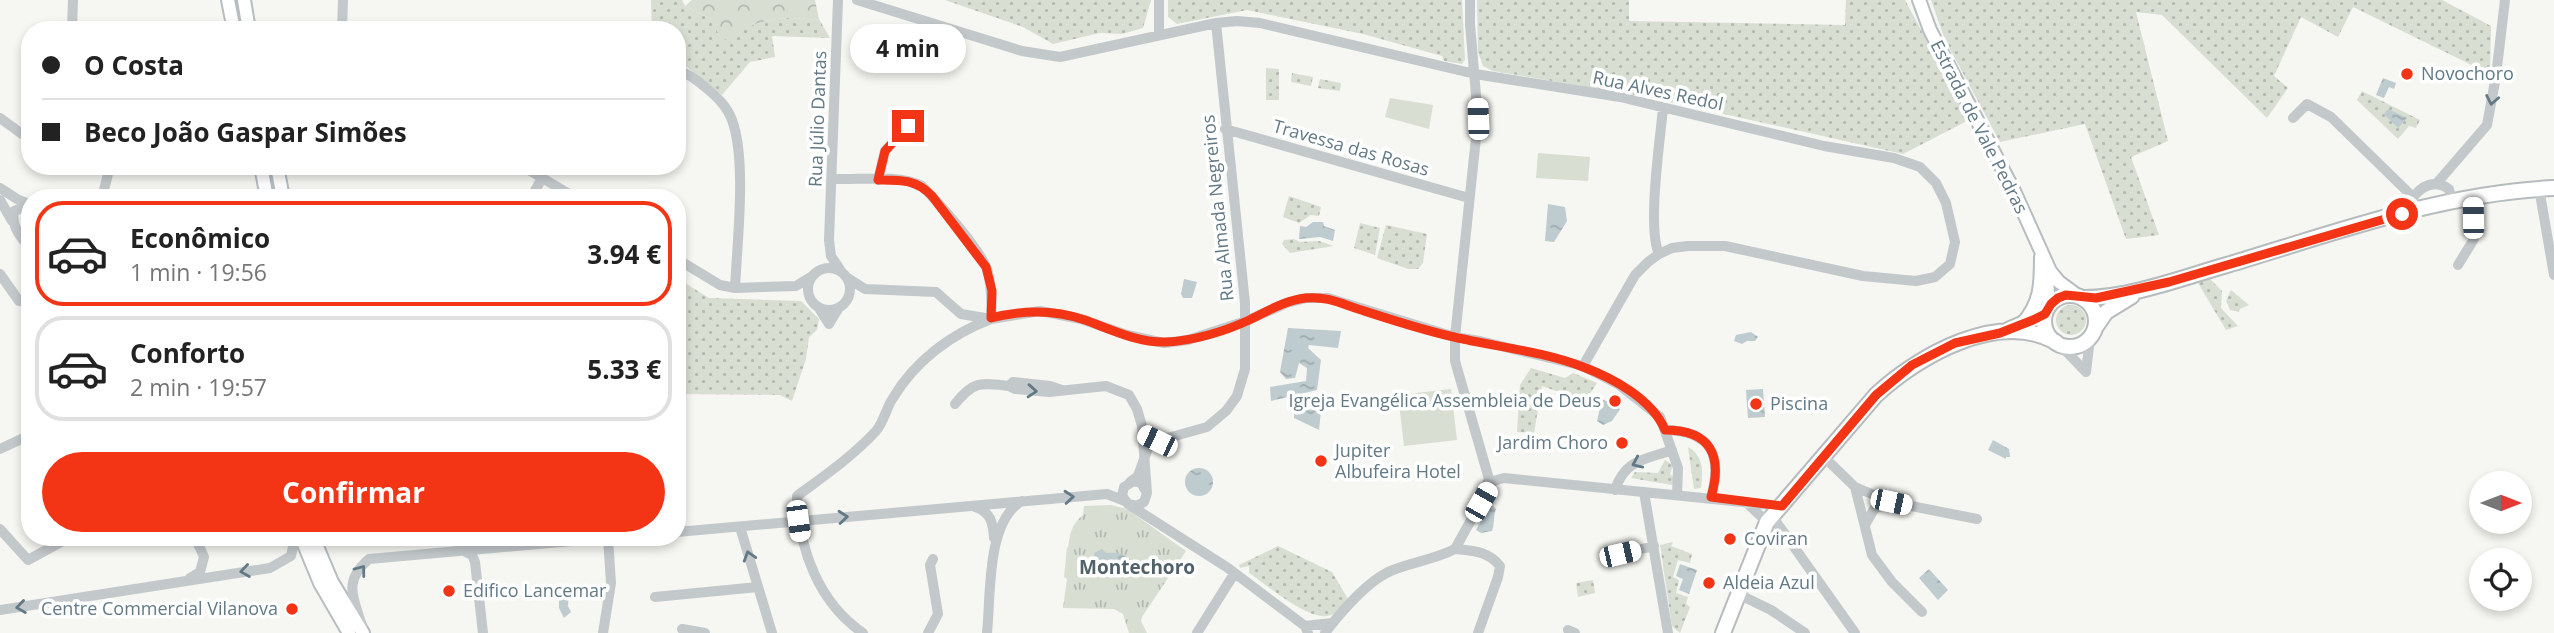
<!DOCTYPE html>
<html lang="pt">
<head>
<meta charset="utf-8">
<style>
  :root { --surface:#fff; --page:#f2f2f2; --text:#222; --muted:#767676; --line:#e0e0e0; --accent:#f33415 }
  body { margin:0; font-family:"Open Sans",sans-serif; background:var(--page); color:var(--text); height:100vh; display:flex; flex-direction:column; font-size:26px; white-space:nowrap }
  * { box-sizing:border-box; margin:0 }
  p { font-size:23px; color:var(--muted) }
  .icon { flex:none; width:38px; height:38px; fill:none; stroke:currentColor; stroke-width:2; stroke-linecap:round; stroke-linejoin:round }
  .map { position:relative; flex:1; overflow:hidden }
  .sheet { position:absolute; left:21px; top:189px; width:665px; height:357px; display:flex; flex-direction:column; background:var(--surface); border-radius:28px; box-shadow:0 4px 10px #0003 }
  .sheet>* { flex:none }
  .banner { position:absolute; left:21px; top:21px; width:665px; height:154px; border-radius:28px; box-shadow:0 4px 10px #0003; display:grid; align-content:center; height:154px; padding:0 21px; background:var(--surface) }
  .needle { width:46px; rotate:90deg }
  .buttons { position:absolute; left:2469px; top:471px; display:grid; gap:14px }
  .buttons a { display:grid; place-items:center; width:63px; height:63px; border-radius:50%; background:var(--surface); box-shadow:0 4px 10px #0003; font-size:35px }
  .end { position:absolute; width:32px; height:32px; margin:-16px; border:9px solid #f33415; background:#fff; box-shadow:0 0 0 4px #fff }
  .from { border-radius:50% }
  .bubble { position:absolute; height:49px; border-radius:24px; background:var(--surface); box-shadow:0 4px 10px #0003; font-size:23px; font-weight:700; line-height:49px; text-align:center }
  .car { position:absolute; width:21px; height:42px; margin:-21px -10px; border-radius:9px; box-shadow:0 0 5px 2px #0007; background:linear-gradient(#fff 24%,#345 0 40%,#fff 0 76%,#345 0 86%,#fff 0) }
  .banner b { display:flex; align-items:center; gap:24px; height:66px; font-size:26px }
  .banner b+b { border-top:2px solid var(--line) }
  .banner i { width:18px; height:18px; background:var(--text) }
  ul { padding:12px 0 0; list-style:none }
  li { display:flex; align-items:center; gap:21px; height:105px; margin:0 14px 10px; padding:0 7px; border:4px solid var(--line); border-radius:28px }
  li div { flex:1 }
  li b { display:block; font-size:26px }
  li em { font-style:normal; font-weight:700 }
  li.active { border-color:var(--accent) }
  li>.icon { width:63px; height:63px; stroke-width:1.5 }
  .action { display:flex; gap:14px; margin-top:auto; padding:14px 21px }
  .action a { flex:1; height:80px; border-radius:42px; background:var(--accent); color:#fff; font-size:28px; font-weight:700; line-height:80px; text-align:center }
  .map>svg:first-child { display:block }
  .grass { fill:url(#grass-dots) }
  .forest { fill:url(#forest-crowns) }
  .park { fill:url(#park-tufts) }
  .pitch { fill:#d8ded2 }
  .water { fill:url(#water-ripples) }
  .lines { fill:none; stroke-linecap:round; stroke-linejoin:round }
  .secondary-casing { stroke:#b7bdc1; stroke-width:16 }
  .primary-casing { stroke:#b6bbbe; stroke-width:18 }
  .street { stroke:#c3c8cb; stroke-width:10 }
  .secondary { stroke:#fff; stroke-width:12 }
  .primary { stroke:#fff; stroke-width:14 }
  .oneway { stroke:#627986 }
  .route { stroke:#f33415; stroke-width:9 }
  .poi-dot { fill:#f33415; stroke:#fff; stroke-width:2.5 }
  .labels { text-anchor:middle; stroke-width:7; stroke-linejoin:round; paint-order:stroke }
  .poi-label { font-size:18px; fill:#627986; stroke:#fff; text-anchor:start }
  .street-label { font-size:18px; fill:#627986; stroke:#fff }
  .neighbourhood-label { font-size:19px; font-weight:bold; fill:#51616a; stroke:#fff }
</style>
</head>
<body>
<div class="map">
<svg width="2554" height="633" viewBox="0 0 2554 633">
  <defs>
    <pattern id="grass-dots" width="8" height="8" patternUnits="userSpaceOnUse" patternTransform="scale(1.75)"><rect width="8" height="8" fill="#d8ded2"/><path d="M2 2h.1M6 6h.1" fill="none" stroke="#b3b9b0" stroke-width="1.8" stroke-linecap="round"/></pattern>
    <pattern id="forest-crowns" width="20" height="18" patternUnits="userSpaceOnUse" patternTransform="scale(1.75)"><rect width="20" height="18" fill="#d8ded2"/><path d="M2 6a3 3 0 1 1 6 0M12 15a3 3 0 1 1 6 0" fill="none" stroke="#b3b9b0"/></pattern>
    <pattern id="park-tufts" width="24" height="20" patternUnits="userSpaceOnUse" patternTransform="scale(1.75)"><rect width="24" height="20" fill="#d8ded2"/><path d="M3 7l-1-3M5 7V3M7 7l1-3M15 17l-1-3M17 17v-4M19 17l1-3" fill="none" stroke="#b3b9b0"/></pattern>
    <pattern id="water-ripples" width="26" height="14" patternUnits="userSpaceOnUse" patternTransform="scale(1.75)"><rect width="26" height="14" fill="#becbcf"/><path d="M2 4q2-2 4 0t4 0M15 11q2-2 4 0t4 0" fill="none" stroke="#9eaaae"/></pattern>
  </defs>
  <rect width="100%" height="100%" fill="#f6f6f2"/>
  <path class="grass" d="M651 0H682L685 6 709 18 723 40C743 27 766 18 791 18 801 18 809 20 819 19L830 38 772 36 775 57 750 62 722 95 687 67 677 65V30H652Z
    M945 0H1151L1143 28 1122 34 1100 33 1053 44 1023 27Z
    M1168 0H1462L1465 60 1462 64 1444 61 1442 56 1363 34 1247 10 1177 24 1168 17Z
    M1477 0H1629V21L1845 25 1846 0H1905L1969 120 1903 154 1652 98 1493 71 1483 66 1478 52Z
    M1931 0H2442L2491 26 2490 74 2353 7 2338 37 2301 17 2274 76 2288 88 2267 118 2162 15 2136 12 2168 141 2131 157 2159 235 2126 239 2085 124 2000 142 1945 40Z
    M1266 68 1279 69V100H1266Z
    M1292 73 1313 77 1311 86 1291 82Z
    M1320 79 1341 83 1340 91 1318 88Z
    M2362 91 2420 120 2416 128 2409 126 2398 139 2357 100Z
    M1289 196 1321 207 1319 216 1311 215 1299 223 1283 217Z
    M1360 223 1380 228 1375 255 1354 248Z
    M1386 225 1427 234 1423 263 1418 269H1408L1377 258Z
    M1294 239 1300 242 1319 241 1334 246 1290 253 1282 244 1284 240Z
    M677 278 709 298 801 301 819 319 817 330 809 337 806 359 792 401 780 395 677 394Z
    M2210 279 2222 291 2221 308 2238 326 2226 330 2198 283Z
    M2231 290 2249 305 2240 309 2239 312 2230 310 2226 301Z
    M2056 320a15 15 0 1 1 30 0a15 15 0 1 1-30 0Z
    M1531 368 1565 378 1573 373 1597 383 1585 401 1542 386 1534 433 1517 432 1520 385Z
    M1688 447C1704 456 1703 472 1701 488L1694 489Z
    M1665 460 1673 465 1670 474 1675 479 1672 485 1631 478 1635 472 1658 473Z
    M1673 542 1671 546 1692 554 1690 563 1678 560 1673 577 1679 580 1676 593 1688 597 1686 604 1690 607 1680 633 1672 626 1660 545Z
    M1278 546 1332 572 1348 599C1342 606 1337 615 1327 616 1306 619 1267 585 1249 573V566L1240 568 1239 565Z
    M1593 580 1595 593 1578 597 1576 583Z"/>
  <path class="forest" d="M692 0H815L819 19C809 20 801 18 791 18 766 18 743 27 723 41L709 18 685 6Z"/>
  <path class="park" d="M1111 505 1127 509 1186 551 1142 617 1141 621 1147 633H1129L1123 614 1114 609 1063 608 1067 579 1064 577 1067 547 1068 548C1070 532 1072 524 1083 515L1084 506Z"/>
  <path class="pitch" d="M1390 98 1433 105 1429 129 1385 117Z
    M1538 153 1590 157 1588 181 1536 178Z
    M1451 389 1457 440 1404 446 1398 395Z"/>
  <path class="water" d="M2383 78 2396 83 2394 89 2389 87 2384 98 2376 95Z
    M2388 109 2407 118 2398 128 2384 114Z
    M1548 204 1565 207 1567 221 1554 242 1545 241Z
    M1313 222H1323L1324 226 1335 230 1333 241 1320 237 1299 239 1300 226 1306 227Z
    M1184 279 1197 282 1192 298H1183L1181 294Z
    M1288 328 1341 331 1338 348 1309 345 1308 348 1321 360 1317 390 1271 401 1270 387 1306 381 1307 368 1299 363 1295 378 1286 379 1280 372Z
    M1751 332 1758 337 1755 341H1747L1742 344 1734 341 1736 335Z
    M1763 389 1765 417 1748 418 1746 390Z
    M1602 399 1620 409 1612 421 1603 425 1597 421Z
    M1294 407 1321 411 1319 430 1294 418Z
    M1993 440 2009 449 2010 457H2006V459L1988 450Z
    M1185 482a14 14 0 1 1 28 0a14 14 0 1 1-28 0Z
    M1489 506H1493L1496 509C1493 516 1495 523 1492 531L1481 533 1476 530Z
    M1102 549 1106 553C1118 552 1123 553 1132 561 1128 569 1115 579 1106 577L1105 565 1095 561 1094 553Z
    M1680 564 1697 570 1689 594 1679 590 1683 579 1676 576Z
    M1929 569 1948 590 1938 600 1919 578Z
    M559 594H569L568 606 571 612 564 618 559 608Z"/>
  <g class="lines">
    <g class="secondary-casing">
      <path id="secondary" d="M228 0 234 30
        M244 0 249 30
        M1919 0 1930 30 2014 191 2050 271 2059 282 2078 296
        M261 166 267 198
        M277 166 283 198
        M2047 281 2049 307
        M2022 324C2041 303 2041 284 2041 257
        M301 537 320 583 349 633
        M313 537 332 582 363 633"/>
    </g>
    <g class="primary-casing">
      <path id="primary" d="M2044 321a26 26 0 1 1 52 0a26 26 0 1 1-52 0Z
        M2082 298C2127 299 2184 277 2227 265 2334 233 2442 193 2554 188
        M2095 328 2106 312 2132 296
        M2008 330 2045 314
        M1723 633 1767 522 1876 395C1919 355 1999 310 2056 342"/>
    </g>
    <path class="street" d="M838 0 829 240 831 256 841 271
      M857 0 1022 51 1060 57 1216 23 1237 21 1260 23 1475 74 1620 97 1824 146 1894 158 1920 167 1936 183 1946 203 1955 242 1950 264 1935 277 1916 281 1863 276 1725 246H1688L1672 248 1659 254 1648 262 1635 275 1583 366
      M1159 0V34
      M72 30 73 0
      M342 30 343 0
      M677 70C687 73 697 80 705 87 716 96 727 106 732 120 747 160 737 244 735 288
      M0 118 22 134
      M2293 118 2307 104 2331 117 2413 197
      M1225 129 1469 198
      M522 166 576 198
      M832 179C860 180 897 174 922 186 939 203 979 248 987 269 992 286 992 301 991 319 951 334 915 361 893 398 886 408 884 422 876 431 853 456 824 476 797 496 799 549 818 602 863 633
      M878 180 885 151 908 126
      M2437 183 2487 125 2496 76 2505 0
      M0 188 17 199 29 204
      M2539 188 2554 275
      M102 198 110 166
      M531 198 542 178
      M0 200 12 221
      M2414 201 2413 197C2423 185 2435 179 2449 189L2452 201
      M30 205 14 211C11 226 20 237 30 248
      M1659 254C1647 228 1660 141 1663 108
      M677 259 720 285 735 288 796 286 814 275
      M2458 265 2474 239 2472 197
      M808 289a21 21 0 1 1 42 0a21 21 0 1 1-42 0Z
      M0 274 19 301H30
      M846 277 865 289 936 292 961 314 991 319 1040 311 1081 319 1127 335 1164 343 1188 340 1246 321 1287 303 1306 298H1328L1455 337 1480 341 1583 366 1618 384 1660 417 1678 468 1677 495
      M819 308 829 324 838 309
      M2061 346 2086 372
      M2086 372 2090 338
      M1062 390 1050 386 1013 382 1009 386 1015 389 1049 392 1106 386 1129 395 1137 409 1142 426 1147 493 1144 502 1137 506 1128 504 1122 496 1124 487 1134 481 1141 483 1147 493
      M955 404C974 380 981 383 1009 386
      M1665 430C1711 431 1723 455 1711 497
      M0 449 30 435
      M1823 456 1855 487 1872 555 1892 582 1922 612
      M1130 482 1138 476 1148 448 1157 441 1207 427 1226 411 1237 396 1245 369V303L1216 23
      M1855 487 1891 502 1977 519
      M1488 489 1493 481 1504 478 1782 506
      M1615 490C1625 459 1645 460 1672 450
      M1644 492 1668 633
      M1747 503 1767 522
      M1131 506 1228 568 1305 626 1308 633
      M975 507C991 512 993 523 994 538
      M1772 516 1855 633
      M1865 525 1874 509 1891 502
      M740 527 772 633
      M0 529 28 560 70 537
      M677 532 1107 494 1125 501
      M1455 549 1481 502 1489 479 1455 361V337L1478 119 1470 24V0
      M1455 549C1473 551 1488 551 1500 566L1498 577 1478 633
      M464 551 472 555 475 562 483 633
      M1620 554 1654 546
      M190 578 200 572 204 557 195 537
      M1738 594 1771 610 1805 633
      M655 597 758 587
      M0 610 270 568 291 556 295 537
      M362 626C354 598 342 582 369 559L618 537
      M1305 626 1332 623
      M682 629 705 633
      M1568 630 1575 633
      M603 633 611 583 608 538
      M928 633 938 614 930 565 933 559
      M987 633C991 596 986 521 1022 501
      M1197 633 1234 574
      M1325 633C1340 613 1369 579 1393 570 1414 562 1435 559 1455 549"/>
    <use href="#secondary" class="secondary"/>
    <use href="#primary" class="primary"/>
  </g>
  <defs><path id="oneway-chevron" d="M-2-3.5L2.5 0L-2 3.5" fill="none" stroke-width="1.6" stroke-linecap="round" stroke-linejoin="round" transform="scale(1.75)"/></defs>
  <g class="oneway">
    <use href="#oneway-chevron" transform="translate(2492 100) rotate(101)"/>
    <use href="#oneway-chevron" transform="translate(1032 391) rotate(4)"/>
    <use href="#oneway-chevron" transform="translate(1637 463) rotate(156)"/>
    <use href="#oneway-chevron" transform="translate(1069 497) rotate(-5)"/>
    <use href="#oneway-chevron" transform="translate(843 517) rotate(-5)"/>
    <use href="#oneway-chevron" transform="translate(749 556) rotate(-107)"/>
    <use href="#oneway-chevron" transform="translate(361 570) rotate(-53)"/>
    <use href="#oneway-chevron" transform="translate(245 571) rotate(172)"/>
    <use href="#oneway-chevron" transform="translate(21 607) rotate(172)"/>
  </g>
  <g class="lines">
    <path class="route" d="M908 126 885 151 878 180C900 180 916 179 932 196L986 267 992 291 991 318C1022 310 1053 309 1085 320 1110 329 1138 343 1166 342 1192 341 1223 332 1247 321 1266 312 1285 300 1306 298 1325 296 1340 303 1358 309 1389 319 1422 330 1454 337 1496 347 1542 351 1583 367 1613 378 1652 399 1665 430 1711 430 1723 456 1711 497L1782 506 1876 395 1912 365 1955 343 2000 333 2033 320 2045 314 2051 304 2058 298 2066 295 2096 298 2169 282 2402 214"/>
  </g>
  <g class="poi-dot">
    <circle cx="2407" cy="74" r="7"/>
    <circle cx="1615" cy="401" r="7"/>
    <circle cx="1756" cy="404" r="7"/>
    <circle cx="1622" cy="443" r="7"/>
    <circle cx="1321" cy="461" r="7"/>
    <circle cx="1730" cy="539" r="7"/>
    <circle cx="1709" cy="583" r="7"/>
    <circle cx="449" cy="591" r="7"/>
    <circle cx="292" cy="609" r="7"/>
  </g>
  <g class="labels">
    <g class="poi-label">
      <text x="2421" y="80">Novochoro</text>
      <text x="1601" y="407" text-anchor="end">Igreja Evangélica Assembleia de Deus</text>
      <text x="1770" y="410">Piscina</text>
      <text x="1608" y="449" text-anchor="end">Jardim Choro</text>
      <text x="1335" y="457">Jupiter<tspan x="1335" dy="21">Albufeira Hotel</tspan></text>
      <text x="1744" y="545">Coviran</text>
      <text x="1723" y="589">Aldeia Azul</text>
      <text x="463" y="597">Edifico Lancemar</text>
      <text x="278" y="615" text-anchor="end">Centre Commercial Vilanova</text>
    </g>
    <g class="street-label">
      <text transform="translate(1658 91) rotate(12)" y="6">Rua Alves Redol</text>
      <text transform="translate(818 119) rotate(-88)" y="6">Rua Júlio Dantas</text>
      <text transform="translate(1979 127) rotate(63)" y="6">Estrada de Vale Pedras</text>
      <text transform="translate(1351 148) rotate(16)" y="6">Travessa das Rosas</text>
      <text transform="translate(1218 208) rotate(-96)" y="6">Rua Almada Negreiros</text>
    </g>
    <g class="neighbourhood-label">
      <text x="1137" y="574">Montechoro</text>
    </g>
  </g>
</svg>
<div class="buttons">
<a><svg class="needle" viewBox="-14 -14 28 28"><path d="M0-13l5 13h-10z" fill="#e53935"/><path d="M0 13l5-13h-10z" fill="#767676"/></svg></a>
<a><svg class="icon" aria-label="locate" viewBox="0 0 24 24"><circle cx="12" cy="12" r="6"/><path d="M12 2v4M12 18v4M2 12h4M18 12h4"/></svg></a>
</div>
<i class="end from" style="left:2402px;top:214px"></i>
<i class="end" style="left:908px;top:126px"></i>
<div class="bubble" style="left:850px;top:24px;width:116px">4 min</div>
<i class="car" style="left:1478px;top:119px;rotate:358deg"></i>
<i class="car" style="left:2473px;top:218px;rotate:359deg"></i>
<i class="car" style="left:1157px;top:441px;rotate:296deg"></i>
<i class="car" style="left:1481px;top:502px;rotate:30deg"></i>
<i class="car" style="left:1891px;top:502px;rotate:102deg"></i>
<i class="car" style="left:798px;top:521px;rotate:172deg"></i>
<i class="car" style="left:1620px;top:554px;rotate:77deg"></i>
<div class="banner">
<b><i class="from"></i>O Costa</b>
<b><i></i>Beco João Gaspar Simões</b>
</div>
<section class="sheet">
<ul>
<li class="active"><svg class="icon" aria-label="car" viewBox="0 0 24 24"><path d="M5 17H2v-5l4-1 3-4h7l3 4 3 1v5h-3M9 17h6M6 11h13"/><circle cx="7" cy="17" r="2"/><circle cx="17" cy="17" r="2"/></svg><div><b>Econômico</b><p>1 min · 19:56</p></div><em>3.94 €</em></li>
<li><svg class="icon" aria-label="car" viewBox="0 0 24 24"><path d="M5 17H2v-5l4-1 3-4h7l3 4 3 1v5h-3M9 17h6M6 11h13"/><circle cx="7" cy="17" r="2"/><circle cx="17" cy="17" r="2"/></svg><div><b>Conforto</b><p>2 min · 19:57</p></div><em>5.33 €</em></li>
</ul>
<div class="action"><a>Confirmar</a></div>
</section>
</div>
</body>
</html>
